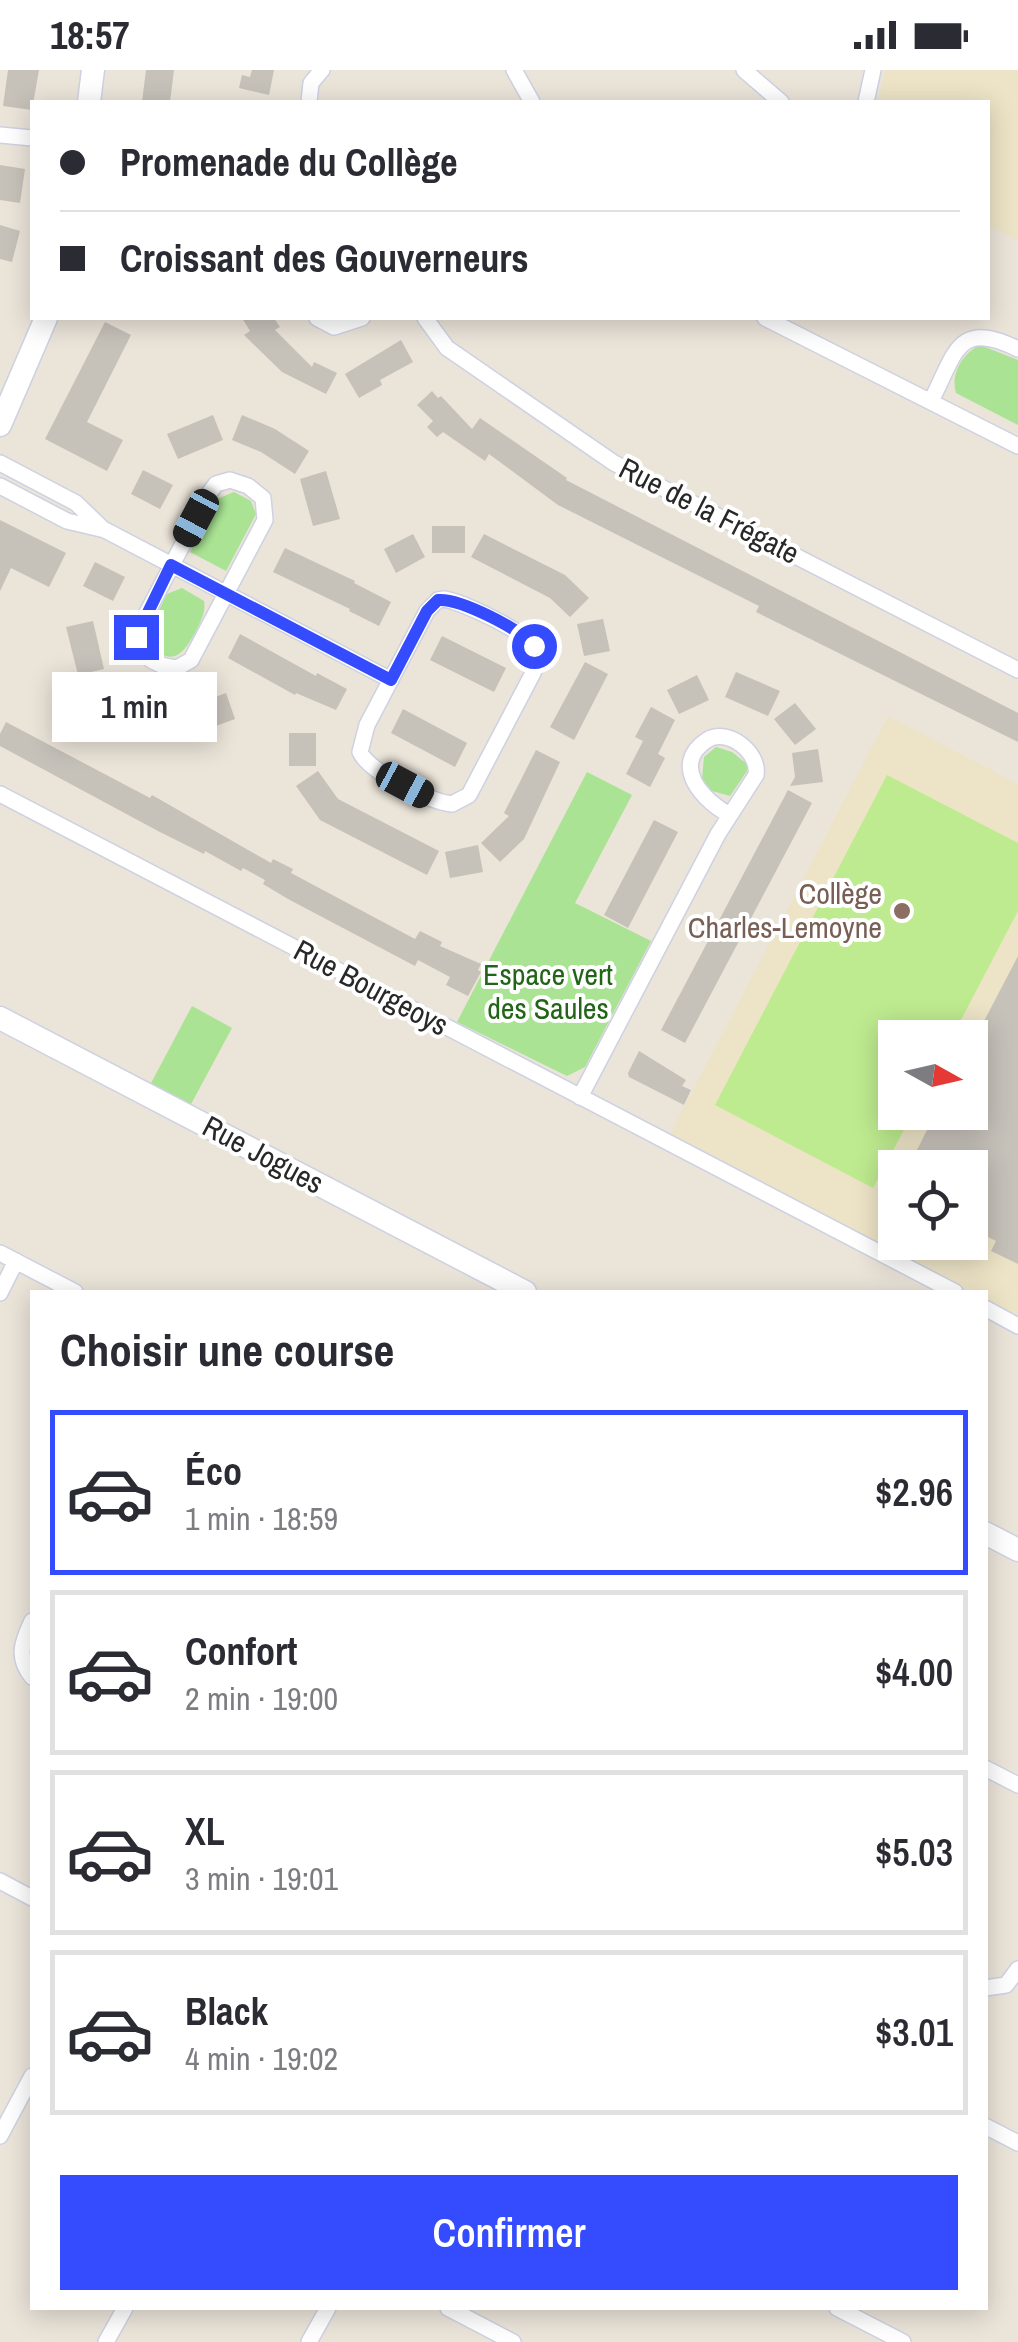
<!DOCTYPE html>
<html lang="fr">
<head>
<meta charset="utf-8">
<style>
  :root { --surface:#fff; --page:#f7f7f7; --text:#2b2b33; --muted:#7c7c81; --line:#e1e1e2; --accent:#344cfd }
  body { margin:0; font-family:"Archivo Narrow",sans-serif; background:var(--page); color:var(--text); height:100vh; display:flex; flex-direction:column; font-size:38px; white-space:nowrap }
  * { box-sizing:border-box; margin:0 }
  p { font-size:32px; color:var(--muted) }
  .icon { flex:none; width:55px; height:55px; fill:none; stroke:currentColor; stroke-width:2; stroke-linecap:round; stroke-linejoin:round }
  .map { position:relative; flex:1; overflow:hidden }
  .details { position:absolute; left:30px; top:1220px; width:958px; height:1020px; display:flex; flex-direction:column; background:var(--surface); border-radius:0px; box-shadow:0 5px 25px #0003 }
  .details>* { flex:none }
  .hud { position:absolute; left:30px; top:30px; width:960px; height:220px; border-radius:0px; box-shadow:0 5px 25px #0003; display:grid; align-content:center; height:220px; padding:0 30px; background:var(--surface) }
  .needle { width:65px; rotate:98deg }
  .fabs { position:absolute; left:878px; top:950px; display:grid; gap:20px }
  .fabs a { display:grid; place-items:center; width:110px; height:110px; border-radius:0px; background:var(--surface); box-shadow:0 5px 25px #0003; font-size:50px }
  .end { position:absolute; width:45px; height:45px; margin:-22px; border:12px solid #344cfd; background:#fff; box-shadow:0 0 0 5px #fff }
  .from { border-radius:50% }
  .bubble { position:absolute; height:70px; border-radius:0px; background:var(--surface); box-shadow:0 5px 25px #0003; font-size:32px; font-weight:600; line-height:70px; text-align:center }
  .car { position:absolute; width:30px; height:60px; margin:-30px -15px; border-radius:12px; box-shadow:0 0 8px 2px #0007; background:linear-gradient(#222 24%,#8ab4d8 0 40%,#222 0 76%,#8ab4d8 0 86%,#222 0) }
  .hud b { display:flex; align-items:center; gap:35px; height:95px; font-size:38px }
  .hud b+b { border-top:2px solid var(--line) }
  .hud i { width:25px; height:25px; background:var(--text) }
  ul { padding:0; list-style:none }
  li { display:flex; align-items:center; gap:30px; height:165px; margin:0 20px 15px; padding:0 10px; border:5px solid var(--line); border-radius:0px }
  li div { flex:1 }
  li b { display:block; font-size:38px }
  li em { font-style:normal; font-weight:600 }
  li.active { border-color:var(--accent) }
  li>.icon { width:90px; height:90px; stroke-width:1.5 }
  h2 { padding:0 30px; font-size:45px; line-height:120px }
  .button { display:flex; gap:20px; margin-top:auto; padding:20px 30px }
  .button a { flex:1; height:115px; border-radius:0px; background:var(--accent); color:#fff; font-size:40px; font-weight:600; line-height:115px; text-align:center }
  .status { display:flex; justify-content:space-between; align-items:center; height:70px; padding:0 50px; background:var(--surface); direction:ltr }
  .status svg { height:28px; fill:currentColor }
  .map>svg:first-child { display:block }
  .education { fill:#ede4c7; fill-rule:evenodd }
  .green { fill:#a9e393 }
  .pitch { fill:#beeb8f }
  .building { fill:#c6c1b9 }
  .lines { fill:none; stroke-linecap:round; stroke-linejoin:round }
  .street-casing { stroke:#ced1e2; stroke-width:18 }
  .secondary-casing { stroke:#ced1e2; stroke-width:25 }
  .street { stroke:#fff; stroke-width:15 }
  .secondary { stroke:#fff; stroke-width:22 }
  .route { stroke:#344cfd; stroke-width:12 }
  .education-dot { fill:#8d6e63; stroke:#fff; stroke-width:4 }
  .labels { text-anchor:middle; stroke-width:8; stroke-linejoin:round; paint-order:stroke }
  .street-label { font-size:30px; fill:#282828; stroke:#fff }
  .education-label { font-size:30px; fill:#785e54; stroke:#fff; text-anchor:end }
  .park-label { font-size:30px; fill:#236518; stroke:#fff }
</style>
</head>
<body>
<div class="status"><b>18:57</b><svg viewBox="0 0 49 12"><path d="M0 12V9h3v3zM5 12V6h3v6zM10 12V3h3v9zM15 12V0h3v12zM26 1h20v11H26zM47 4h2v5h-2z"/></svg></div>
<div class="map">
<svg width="1018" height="2272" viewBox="0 0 1018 2272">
  <rect width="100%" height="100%" fill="#ebe4d9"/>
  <path class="education" d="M885 0H1018V171L988 155V32H878Z
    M888 646 1018 714V1245L985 1228V1222H974L670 1064ZM895 968H970V1042H895ZM895 1098H970V1172H895Z"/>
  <path class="green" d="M980 275 1018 290V355L956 323C950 304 963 283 980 275Z
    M234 422 251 431 256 444 226 501 190 482 217 429Z
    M182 518 204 531C206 543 201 550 196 561 183 585 172 598 149 574L148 562 167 524Z
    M716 677 732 682 747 694V701L730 726 712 721 702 709 704 687Z
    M587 702 632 725 575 833 651 871 585 997 567 1006 457 952Z
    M192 936 232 958 190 1036 150 1015Z"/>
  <path class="pitch" d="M887 705 1018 773V841L952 967 895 968V1042L913 1043 873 1118 715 1035Z"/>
  <path class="building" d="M8 0H39L32 40 3 36Z
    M146 0H174L170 32H142Z
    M252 0H274L269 25 239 18 242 5 250 7Z
    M0 95 25 99 20 133 0 130Z
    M0 155 20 161 12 192 0 189Z
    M242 248H274L280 257 275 260 312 297 314 292 337 303 326 324 282 302 244 265 250 261Z
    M105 252 131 265 87 352 123 370 107 401 45 369Z
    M401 270 413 292 380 310 382 315 359 328 345 304Z
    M432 321 438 328 441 326 472 359 480 348 567 408 566 410 1018 643V672L756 542 759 536 558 435 489 384 485 391 443 362 437 367 427 357 433 351 417 335Z
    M213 345 223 370 178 389 167 364Z
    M242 345 275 359 309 381 295 404 261 382 232 370Z
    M143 400 173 415 160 439 131 424Z
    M326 401 340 449 313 456 300 409Z
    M0 450 66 483 49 517 11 498 0 521Z
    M432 456H465V483H432Z
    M413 464 425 487 396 503 384 479Z
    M484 464 565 505 589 528 570 547 550 528 471 487Z
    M285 478 355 511 354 513 391 532 379 556 349 541 350 539 273 502Z
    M95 492 125 507 113 531 83 516Z
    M603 549 610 581 584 586 577 554Z
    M93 551 104 599 78 605 66 557Z
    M240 564 316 606 317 603 347 619 336 640 296 623 295 625 228 588Z
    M442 566 506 598 494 622 430 590Z
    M585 592 608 604 574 670 550 657Z
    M736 602 780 621 768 646 725 627Z
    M109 604 141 627 171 641 160 665 129 651 94 626Z
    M697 605 709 630 679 644 667 620Z
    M226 623 235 649 189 666 179 641Z
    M795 633 816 659 795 675 774 649Z
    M651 637 675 650 658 684 665 688 650 717 626 704 643 671 635 667Z
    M403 639 467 673 455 697 391 663Z
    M6 652 150 728 152 725 271 793 273 789 293 799 291 803 415 869 420 861 442 872 440 876 481 894 478 900 481 902 468 926 446 915 450 907 418 890 415 896 288 829 263 814 265 810 243 798 241 801 205 781 204 784 158 761 0 676V664Z
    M289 663H316V696H289Z
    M818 679 823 712 790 716 795 707 792 683Z
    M536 680 560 692 524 769 500 792 481 773 509 746 504 743Z
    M318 701 338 729 439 781 427 805 320 750 296 716Z
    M788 720 812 733 685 973 661 960Z
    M654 750 678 762 628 858 604 845Z
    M478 775 483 802 450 808 445 782Z
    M1018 886V1194L991 1181 996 1171 970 1158V1098H908L936 1042H970V978Z
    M639 981 686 1010 682 1016 691 1020 684 1035 629 1007 628 1003Z"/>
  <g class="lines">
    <g class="street-casing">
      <path id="street" d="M514 0 532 32
        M744 0 781 32
        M309 32 311 13 322 0
        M866 32 873 0
        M0 65 32 68
        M317 248 334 257 362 248
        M425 248 447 278 614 393 1018 600
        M765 248 1018 376
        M931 331C956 283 957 249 1018 279
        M0 393 76 433 102 458
        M230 410 248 416 263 428 265 450 191 590 177 598C155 596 134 585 138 560L210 422 216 414Z
        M0 416 67 451 105 460 391 610
        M444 529C462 532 528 562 535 579 539 587 536 595 533 603L469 725 452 734C430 732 369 702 360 682L367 655 427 541 438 530Z
        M0 724 955 1222
        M580 1027 718 764 756 705C760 683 728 657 707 670 669 695 704 732 730 745
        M0 1183 75 1222
        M0 1223 16 1191
        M985 1238 1018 1256
        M32 1551C22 1572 16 1587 32 1607
        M985 1698 1018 1715
        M0 1811 32 1828
        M985 1918 1006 1915 1018 1899
        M985 2056 1018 2073
        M0 2066 32 2006
        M448 2238 513 2272
        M837 2238 903 2272
        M106 2272 125 2238
        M309 2272 328 2238"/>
    </g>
    <g class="secondary-casing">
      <path id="secondary" d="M89 32 93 0
        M0 355 46 248
        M0 948 525 1222
        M985 1463 1018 1480"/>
    </g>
    <use href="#street" class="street"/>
    <use href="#secondary" class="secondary"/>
  </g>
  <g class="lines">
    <path class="route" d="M136 567 171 495 391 610 427 541 438 530C460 528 520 559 534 576"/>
  </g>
  <circle class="education-dot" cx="902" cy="841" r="10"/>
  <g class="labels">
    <g class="street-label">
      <text transform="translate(709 441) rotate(27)" y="10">Rue de la Frégate</text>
      <text transform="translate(371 918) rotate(28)" y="10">Rue Bourgeoys</text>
      <text transform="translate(263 1085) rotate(28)" y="10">Rue Jogues</text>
    </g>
    <g class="education-label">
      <text x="882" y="834">Collège<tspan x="882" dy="34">Charles-Lemoyne</tspan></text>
    </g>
    <g class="park-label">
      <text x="548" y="915">Espace vert<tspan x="548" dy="34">des Saules</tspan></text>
    </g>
  </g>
</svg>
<div class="fabs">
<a><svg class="needle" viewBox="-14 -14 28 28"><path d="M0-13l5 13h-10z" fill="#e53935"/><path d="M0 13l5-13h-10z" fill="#7c7c81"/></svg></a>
<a><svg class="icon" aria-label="locate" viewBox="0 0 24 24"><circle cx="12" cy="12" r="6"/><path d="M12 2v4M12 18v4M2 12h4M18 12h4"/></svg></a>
</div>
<i class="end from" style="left:534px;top:576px"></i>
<i class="end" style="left:136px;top:567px"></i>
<div class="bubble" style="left:52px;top:602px;width:165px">1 min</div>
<i class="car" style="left:196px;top:448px;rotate:208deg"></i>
<i class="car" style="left:405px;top:715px;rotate:118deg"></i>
<div class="hud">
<b><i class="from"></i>Promenade du Collège</b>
<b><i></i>Croissant des Gouverneurs</b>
</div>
<section class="details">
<h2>Choisir une course</h2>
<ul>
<li class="active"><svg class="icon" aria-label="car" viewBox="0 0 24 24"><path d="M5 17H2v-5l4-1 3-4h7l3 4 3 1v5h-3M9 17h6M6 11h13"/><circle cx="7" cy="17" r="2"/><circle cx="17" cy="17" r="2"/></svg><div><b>Éco</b><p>1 min · 18:59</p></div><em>$2.96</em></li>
<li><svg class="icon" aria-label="car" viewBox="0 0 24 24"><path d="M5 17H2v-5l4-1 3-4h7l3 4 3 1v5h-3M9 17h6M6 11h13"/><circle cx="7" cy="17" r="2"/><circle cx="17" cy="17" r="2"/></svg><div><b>Confort</b><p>2 min · 19:00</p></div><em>$4.00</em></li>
<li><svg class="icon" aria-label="car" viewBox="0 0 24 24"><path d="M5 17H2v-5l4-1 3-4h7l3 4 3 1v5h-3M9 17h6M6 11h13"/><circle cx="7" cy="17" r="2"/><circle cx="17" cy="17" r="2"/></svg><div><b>XL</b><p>3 min · 19:01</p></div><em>$5.03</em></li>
<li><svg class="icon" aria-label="car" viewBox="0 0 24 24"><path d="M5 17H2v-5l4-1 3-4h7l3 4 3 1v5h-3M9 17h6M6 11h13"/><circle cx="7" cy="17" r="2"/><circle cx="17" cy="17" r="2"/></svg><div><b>Black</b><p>4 min · 19:02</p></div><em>$3.01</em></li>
</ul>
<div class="button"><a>Confirmer</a></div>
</section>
</div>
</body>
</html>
